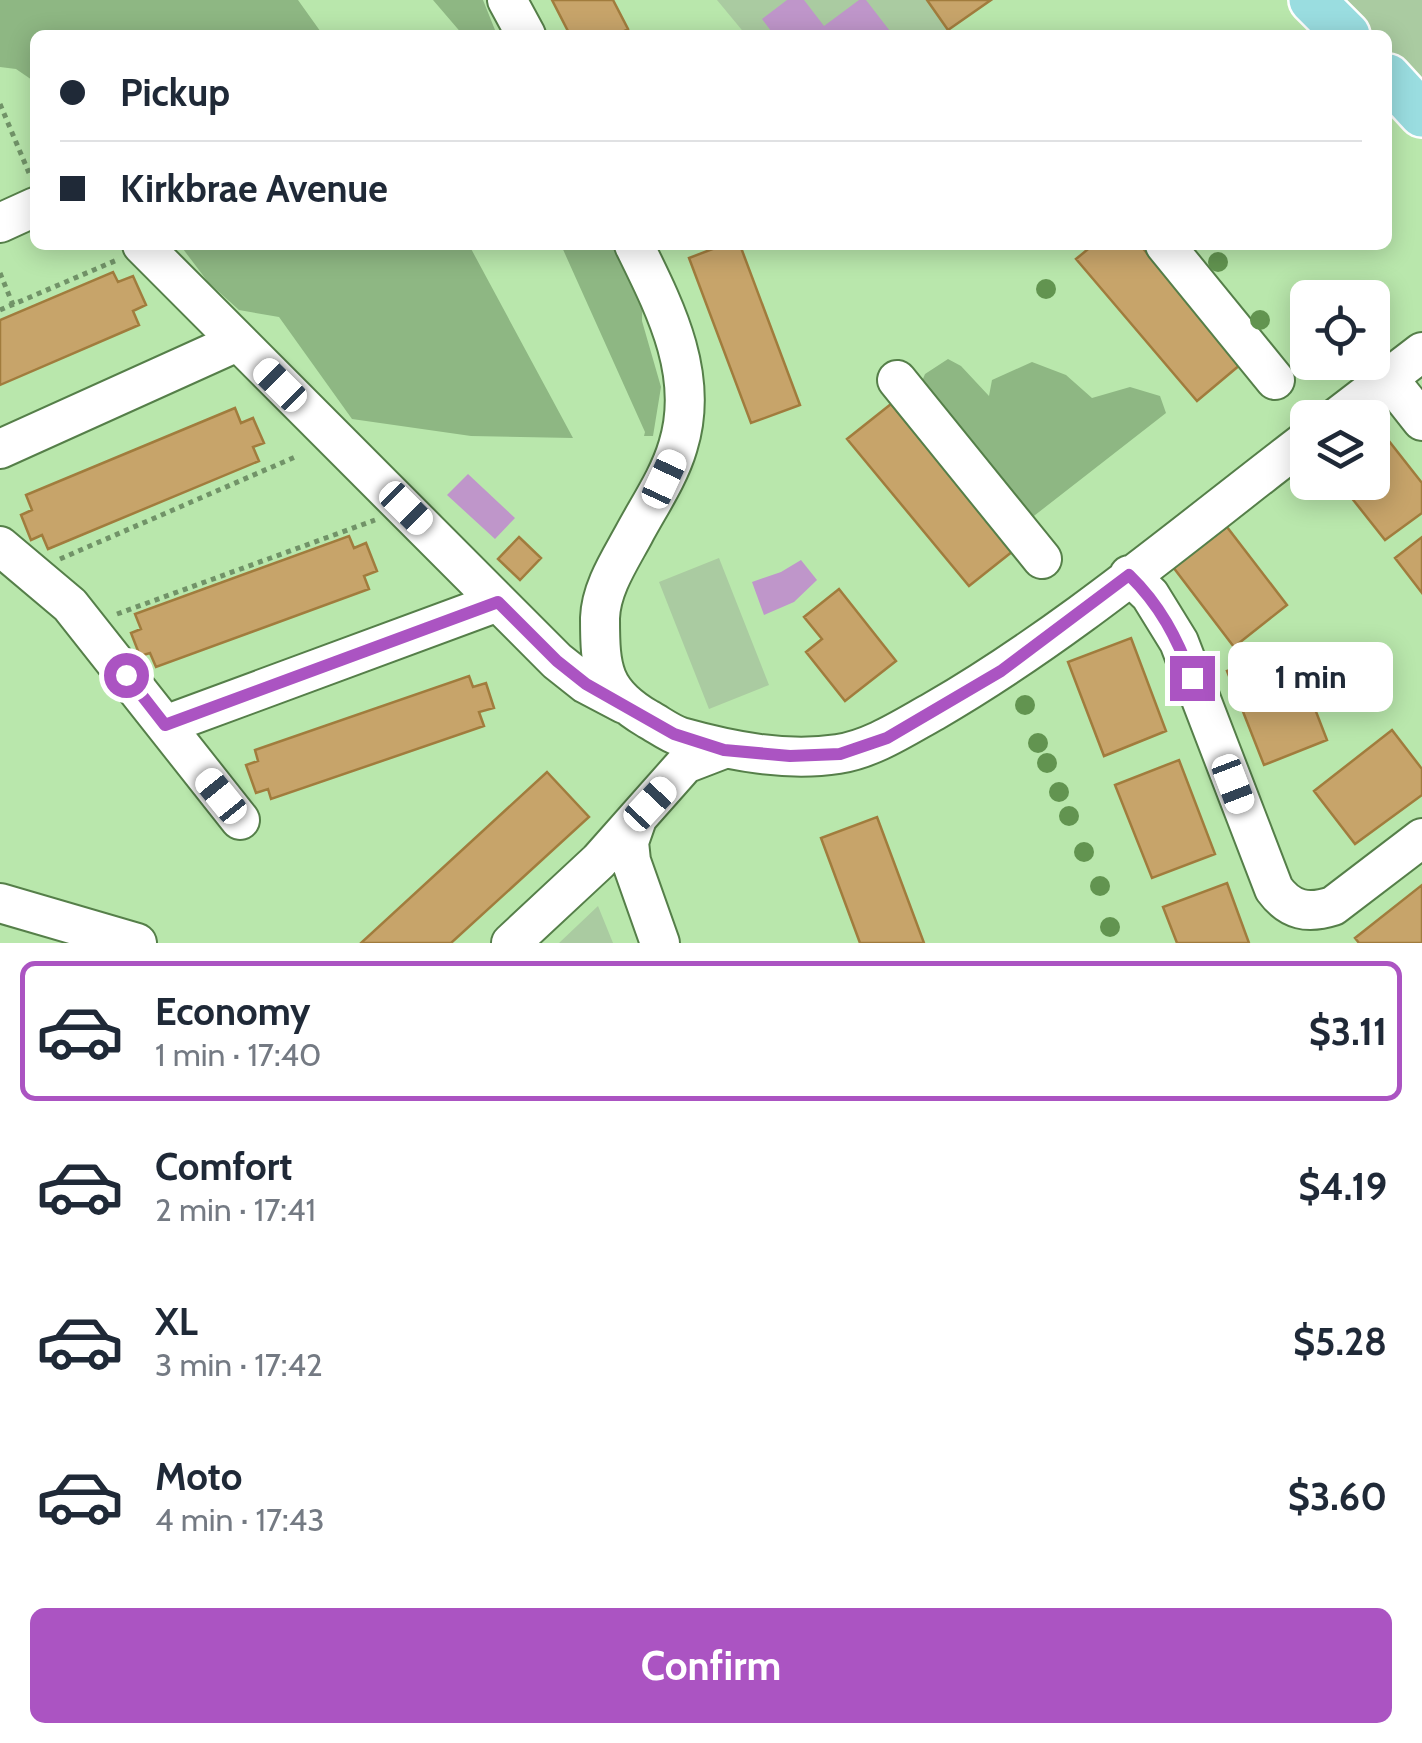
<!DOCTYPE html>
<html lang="en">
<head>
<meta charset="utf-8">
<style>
  :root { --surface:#fff; --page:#f2f2f3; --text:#1f2937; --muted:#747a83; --line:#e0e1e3; --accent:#ab54c2 }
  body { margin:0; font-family:Cabin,sans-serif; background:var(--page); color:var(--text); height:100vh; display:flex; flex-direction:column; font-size:38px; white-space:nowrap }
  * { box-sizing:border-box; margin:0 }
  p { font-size:32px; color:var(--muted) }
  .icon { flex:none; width:55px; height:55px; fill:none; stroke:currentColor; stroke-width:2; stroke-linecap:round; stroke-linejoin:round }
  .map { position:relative; height:943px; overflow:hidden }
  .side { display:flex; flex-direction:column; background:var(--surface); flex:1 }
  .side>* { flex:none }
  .guide { position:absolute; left:30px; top:30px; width:1362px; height:220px; border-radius:15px; box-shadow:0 5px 25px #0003; display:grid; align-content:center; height:220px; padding:0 30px; background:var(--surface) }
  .buttons { position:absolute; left:1290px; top:280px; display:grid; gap:20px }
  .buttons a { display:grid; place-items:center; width:100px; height:100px; border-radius:15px; background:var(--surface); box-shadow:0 5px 25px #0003; font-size:50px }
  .end { position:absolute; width:45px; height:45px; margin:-22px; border:12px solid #ab54c2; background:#fff; box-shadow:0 0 0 5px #fff }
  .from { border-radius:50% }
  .bubble { position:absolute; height:70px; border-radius:15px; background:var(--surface); box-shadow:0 5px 25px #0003; font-size:32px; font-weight:700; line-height:70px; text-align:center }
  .car { position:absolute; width:30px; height:60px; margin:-30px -15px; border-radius:12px; box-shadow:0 0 8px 2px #0007; background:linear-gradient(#fff 24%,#345 0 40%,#fff 0 76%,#345 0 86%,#fff 0) }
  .guide b { display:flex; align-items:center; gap:35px; height:95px; font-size:38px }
  .guide b+b { border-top:2px solid var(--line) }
  .guide i { width:25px; height:25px; background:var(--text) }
  ul { padding:18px 0 0; list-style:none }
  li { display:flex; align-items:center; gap:30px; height:140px; margin:0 20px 15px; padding:0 10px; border:5px solid transparent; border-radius:15px }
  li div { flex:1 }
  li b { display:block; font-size:38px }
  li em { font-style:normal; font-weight:700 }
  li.on { border-color:var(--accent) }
  li>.icon { width:90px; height:90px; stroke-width:1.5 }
  .primary-button { display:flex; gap:20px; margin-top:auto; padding:20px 30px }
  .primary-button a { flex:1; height:115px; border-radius:15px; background:var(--accent); color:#fff; font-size:40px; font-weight:700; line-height:115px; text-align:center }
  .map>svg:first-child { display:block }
  .green { fill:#aacba1 }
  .forest { fill:#8eb783 }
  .water { fill:#bf96ca }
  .building { fill:#c7a46a; stroke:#a17c3d; stroke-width:2.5 }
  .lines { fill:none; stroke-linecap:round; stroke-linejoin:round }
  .minor-casing { stroke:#557f49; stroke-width:42 }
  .major-casing { stroke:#fff; stroke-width:50 }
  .path { stroke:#719368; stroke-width:5; stroke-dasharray:5 5; stroke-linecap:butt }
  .minor { stroke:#fff; stroke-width:38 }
  .major { stroke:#9adde0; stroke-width:45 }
  .tree { fill:#629450 }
  .route { stroke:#ab54c2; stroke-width:12 }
</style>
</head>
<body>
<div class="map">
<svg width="1422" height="943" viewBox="0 0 1422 943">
  <rect width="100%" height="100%" fill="#b9e7ac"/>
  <path class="green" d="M717 0H991L941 35H746Z
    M1312 0H1422V114L1388 77V35H1347Z
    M719 558 769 685 709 709 659 582Z
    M598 906 613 943H559Z"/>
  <path class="forest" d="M0 0H298L323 35H35V82L16 69 0 67Z
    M433 0H483L497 35H463Z
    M180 245H469L573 438 471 436 352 419 279 317 239 310 208 282Z
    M561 245H621L643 271 642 321 661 387 653 436H644L645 432Z
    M948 359 961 366 989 396 992 380 1032 362 1066 375 1092 398 1130 387 1160 396 1166 413 1030 519 918 391 925 374Z"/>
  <path class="water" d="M787 0H804L824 26 859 0H866L893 35H774L762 19Z
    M468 474 515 518 495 539 447 495Z
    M801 560 817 580 794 602 764 615 752 582 781 572Z"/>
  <path class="building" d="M552 0H613L628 29 616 35H570Z
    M927 0H991L948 30Z
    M723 245H740L800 405 751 423 689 258Z
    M1093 245H1140L1241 364 1197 401 1076 259Z
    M113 272 118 282 133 276 146 305 133 311 139 325 0 385V320Z
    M891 404 1013 551 969 586 847 439Z
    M235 408 241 423 253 418 264 443 253 447 259 461 48 549 42 535 31 540 21 515 32 510 26 495Z
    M1374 422 1422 483V513L1385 540 1339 482H1372Z
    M1227 527 1287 605 1234 647 1173 567Z
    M349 536 354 548 366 543 377 571 364 576 369 589 156 667 150 653 140 656 131 633 141 629 135 614Z
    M519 537 541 558 520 580 498 559Z
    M1422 537V593L1395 558Z
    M839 589 896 661 845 701 806 652 822 639 804 617Z
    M1131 638 1166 731 1104 756 1068 662Z
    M1291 647 1327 740 1264 765 1227 671Z
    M469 676 473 687 486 683 494 708 479 712 484 726 271 799 268 789 256 793 246 765 258 761 255 750Z
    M1392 730 1422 769V795L1355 844 1314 791Z
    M1179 760 1215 854 1152 878 1115 785Z
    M547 772 589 817 451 943H361Z
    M877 817 924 943H860L821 838Z
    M1227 883 1249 943H1177L1163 907Z
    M1422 885V943H1359L1355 938Z"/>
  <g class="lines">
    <g class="minor-casing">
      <path id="minor" d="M507 0 526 35
        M0 223 35 207
        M142 245 557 661 586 684 624 704
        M634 245C665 308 700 375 678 446 669 477 649 506 634 534 620 560 601 588 600 618 600 669 602 692 648 719 659 725 669 733 681 737 731 751 786 762 838 754 872 749 905 727 934 711 1067 634 1186 532 1308 439
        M1165 245 1275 380
        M1388 378 1422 421
        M897 380 1042 559
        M1336 418 1422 352
        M0 449 237 342
        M0 546 70 605 240 820
        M1129 575 1150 595 1179 642 1274 889C1290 911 1308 914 1333 906L1422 838
        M165 725 498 602
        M637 819 629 842 631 861 660 943
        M0 903 137 943
        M511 943 599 861 685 764 724 749"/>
    </g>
    <g class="major-casing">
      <path id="major" d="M1312 0 1347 35
        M1388 77 1422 114"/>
    </g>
    <path class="path" d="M0 104 29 173
      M0 273 13 305
      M0 310 117 260
      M60 559 295 457
      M117 614 375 520"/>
    <use href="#minor" class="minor"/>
    <use href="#major" class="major"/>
  </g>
  <g class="tree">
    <circle cx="1218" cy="262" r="10"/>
    <circle cx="1046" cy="289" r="10"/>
    <circle cx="1260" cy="320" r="10"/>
    <circle cx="1025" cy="705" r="10"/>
    <circle cx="1038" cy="743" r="10"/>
    <circle cx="1047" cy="763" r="10"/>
    <circle cx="1059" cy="792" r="10"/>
    <circle cx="1069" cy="816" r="10"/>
    <circle cx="1084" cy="852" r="10"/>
    <circle cx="1100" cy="886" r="10"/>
    <circle cx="1110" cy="927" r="10"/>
  </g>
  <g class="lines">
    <path class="route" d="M126 675 165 725 498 602 557 661 586 684 674 734 724 750 790 756 840 754 887 738 1001 671 1129 575C1160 605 1177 638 1192 678"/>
  </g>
</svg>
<div class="buttons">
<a><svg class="icon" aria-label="locate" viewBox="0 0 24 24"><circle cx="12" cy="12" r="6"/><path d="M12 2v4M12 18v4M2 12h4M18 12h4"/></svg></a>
<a><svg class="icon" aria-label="layers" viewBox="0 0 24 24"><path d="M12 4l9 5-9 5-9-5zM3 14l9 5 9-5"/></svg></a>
</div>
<i class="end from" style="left:126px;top:675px"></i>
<i class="end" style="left:1192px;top:678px"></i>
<div class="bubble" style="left:1228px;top:642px;width:165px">1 min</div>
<i class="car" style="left:280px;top:385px;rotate:315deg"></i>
<i class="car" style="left:664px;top:479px;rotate:25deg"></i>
<i class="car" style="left:406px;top:508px;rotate:135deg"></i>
<i class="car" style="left:1233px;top:784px;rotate:159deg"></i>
<i class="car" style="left:221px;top:796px;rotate:321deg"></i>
<i class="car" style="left:650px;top:804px;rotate:43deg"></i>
<div class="guide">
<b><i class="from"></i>Pickup</b>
<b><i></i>Kirkbrae Avenue</b>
</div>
</div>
<section class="side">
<ul>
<li class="on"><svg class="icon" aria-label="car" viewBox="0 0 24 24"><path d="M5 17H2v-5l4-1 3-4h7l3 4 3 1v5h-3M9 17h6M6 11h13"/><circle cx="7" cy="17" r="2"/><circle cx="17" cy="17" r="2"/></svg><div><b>Economy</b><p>1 min · 17:40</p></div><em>$3.11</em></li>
<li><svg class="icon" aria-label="car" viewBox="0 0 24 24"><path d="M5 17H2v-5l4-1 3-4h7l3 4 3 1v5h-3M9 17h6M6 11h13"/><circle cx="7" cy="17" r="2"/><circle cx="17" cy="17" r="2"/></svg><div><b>Comfort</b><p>2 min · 17:41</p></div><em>$4.19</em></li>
<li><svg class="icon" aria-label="car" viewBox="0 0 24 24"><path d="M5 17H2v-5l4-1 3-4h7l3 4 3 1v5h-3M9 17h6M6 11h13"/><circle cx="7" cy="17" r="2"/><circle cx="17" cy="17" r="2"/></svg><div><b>XL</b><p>3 min · 17:42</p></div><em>$5.28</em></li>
<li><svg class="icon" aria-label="car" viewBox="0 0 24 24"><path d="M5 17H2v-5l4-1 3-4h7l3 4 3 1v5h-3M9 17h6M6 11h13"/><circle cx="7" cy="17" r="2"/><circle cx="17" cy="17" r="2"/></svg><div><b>Moto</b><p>4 min · 17:43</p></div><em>$3.60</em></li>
</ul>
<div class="primary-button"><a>Confirm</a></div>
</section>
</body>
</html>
